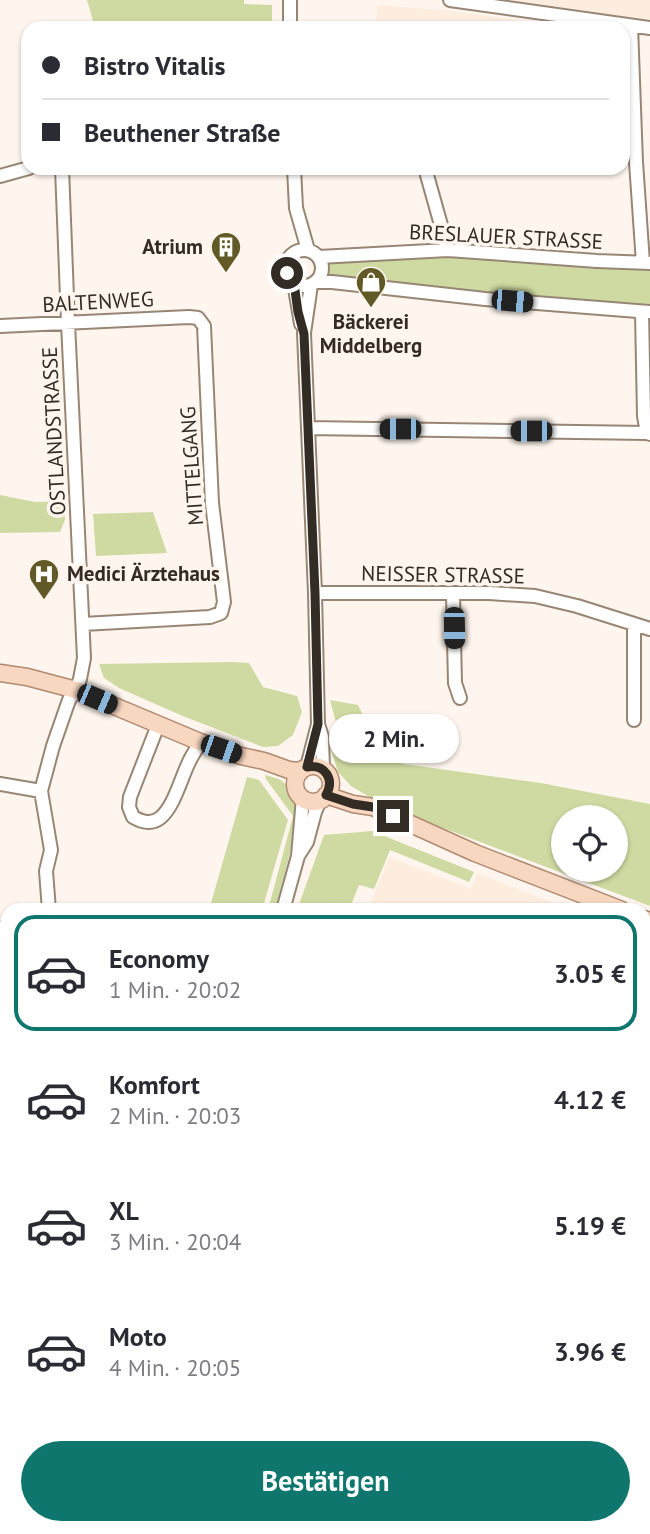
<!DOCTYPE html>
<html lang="de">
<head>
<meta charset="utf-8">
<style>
  :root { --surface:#fff; --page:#f2f2f3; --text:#2b2b33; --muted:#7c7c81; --line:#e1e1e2; --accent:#0f766e }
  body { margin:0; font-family:"PT Sans",sans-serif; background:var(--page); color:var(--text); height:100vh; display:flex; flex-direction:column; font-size:26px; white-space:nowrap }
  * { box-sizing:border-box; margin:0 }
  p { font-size:23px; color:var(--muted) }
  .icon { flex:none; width:38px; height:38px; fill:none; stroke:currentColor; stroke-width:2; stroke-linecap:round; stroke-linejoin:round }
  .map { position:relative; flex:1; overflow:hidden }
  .panel { position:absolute; left:0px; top:903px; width:651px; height:632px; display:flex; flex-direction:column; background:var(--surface); border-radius:21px 21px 0 0; box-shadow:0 2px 5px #0004 }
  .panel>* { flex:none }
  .hud { position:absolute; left:21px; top:21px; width:609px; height:154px; border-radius:21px; box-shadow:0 2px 5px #0004; display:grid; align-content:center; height:154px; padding:0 21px; background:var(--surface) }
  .controls { position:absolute; left:551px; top:805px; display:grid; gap:14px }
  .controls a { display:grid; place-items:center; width:77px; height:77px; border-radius:50%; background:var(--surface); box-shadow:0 2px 5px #0004; font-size:35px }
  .end { position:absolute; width:32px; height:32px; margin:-16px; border:9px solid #332c25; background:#fff; box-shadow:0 0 0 4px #fff }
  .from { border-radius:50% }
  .bubble { position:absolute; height:49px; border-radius:24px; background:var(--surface); box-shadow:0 2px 5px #0004; font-size:23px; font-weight:800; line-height:49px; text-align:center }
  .car { position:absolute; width:21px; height:42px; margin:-21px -10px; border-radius:9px; box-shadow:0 0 5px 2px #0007; background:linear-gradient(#222 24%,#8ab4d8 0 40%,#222 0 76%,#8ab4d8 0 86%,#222 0) }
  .hud b { display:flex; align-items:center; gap:24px; height:66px; font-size:26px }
  .hud b+b { border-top:2px solid var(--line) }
  .hud i { width:18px; height:18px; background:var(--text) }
  ul { padding:12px 0 0; list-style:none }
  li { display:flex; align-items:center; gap:21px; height:116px; margin:0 14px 10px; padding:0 7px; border:4px solid transparent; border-radius:21px }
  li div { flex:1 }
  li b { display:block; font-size:26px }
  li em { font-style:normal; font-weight:800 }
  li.active { border-color:var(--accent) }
  li>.icon { width:63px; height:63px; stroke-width:1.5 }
  .primary-button { display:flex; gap:14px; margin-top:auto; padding:14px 21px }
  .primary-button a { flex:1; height:80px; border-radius:42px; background:var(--accent); color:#fff; font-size:28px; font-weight:800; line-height:80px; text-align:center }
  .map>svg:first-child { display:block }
  .built { fill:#fcedde }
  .green { fill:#cedaa1; fill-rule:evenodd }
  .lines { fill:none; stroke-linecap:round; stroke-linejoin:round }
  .minor-casing { stroke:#988675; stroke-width:16 }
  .major-casing { stroke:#b08a70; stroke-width:19 }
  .minor { stroke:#fff; stroke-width:12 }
  .major { stroke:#f8d7c1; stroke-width:16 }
  .route { stroke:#332c25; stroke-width:9 }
  .labels { text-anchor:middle; stroke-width:7; stroke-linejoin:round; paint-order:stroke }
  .street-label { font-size:21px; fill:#332c25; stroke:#fef6ee }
  .poi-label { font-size:21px; font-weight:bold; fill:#332c25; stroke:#fef6ee; text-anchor:end }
</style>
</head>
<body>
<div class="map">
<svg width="650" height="1534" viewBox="0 0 650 1534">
  <rect width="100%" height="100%" fill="#fef6ee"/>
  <path class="built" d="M494 0H650V22L642 21Z
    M377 5 454 11 517 20 516 28H375Z
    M389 857 471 889 477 873 571 910H368Z
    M644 939 650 941V1495L644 1494Z
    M189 1528H424L423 1534H187Z"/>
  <path class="green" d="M87 0H244V4L272 5V28H95Z
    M443 253 650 267V307L607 306 327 278V259Z
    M0 495 35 502 65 501V520L60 532 0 533Z
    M153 512 167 553 96 556 93 514Z
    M233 662 249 663 263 687 297 696 302 712 293 735 278 746 263 747 185 717 119 688 104 678 99 664Z
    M330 700 358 705 381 753 404 764 541 783 650 804V906L385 806 351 786 338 772 330 747 339 734ZM564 817H616V870H564Z
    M265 775 279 779 287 785 289 793 295 802 296 814 293 842 275 910H268L293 816 266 779Z
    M247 777 259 780 288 820 262 910H209Z
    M372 831 474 872 469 882 390 850 374 889 359 885 349 910H297L324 835Z
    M644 1494 650 1495V1534H423L424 1528H644Z"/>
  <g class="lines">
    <g class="minor-casing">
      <path id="minor" d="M290 0V28
        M450 0 650 28
        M631 26 636 162 643 263
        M294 168 296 208 308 250
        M425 168 448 250
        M0 176 29 168
        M286 268a18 18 0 1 1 36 0a18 18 0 1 1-36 0Z
        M319 257 448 250 597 261 650 263
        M316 282H332L485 299 650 312
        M294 283 301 324
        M311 285 304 333 315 593 318 724 322 737 323 769
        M642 312 644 416 647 433
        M0 326 189 317 198 318 204 326 212 503 224 602 221 613 210 617 83 624
        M308 428 647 433 650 434
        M315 593H489L535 596 577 606 650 629
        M453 594 455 683 460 698
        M634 624V720
        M158 725 130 797 129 807 133 817C142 822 151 825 160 818 174 807 181 778 189 762 192 755 197 749 200 742
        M307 767 318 724
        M0 784 41 791
        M298 856 307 842 315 812 320 800
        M49 910 46 871 51 850 41 791 53 746 69 700 76 690 80 679 84 658 68 323 62 168
        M283 910 298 856 303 798
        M0 928H7
        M0 1042 7 1044
        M644 1042 650 1023
        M0 1212 7 1211
        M644 1216 650 1218
        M0 1309H7
        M0 1500H7
        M118 1534 120 1528"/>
    </g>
    <g class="major-casing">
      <path id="major" d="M0 673 27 677 76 690 200 742 241 756 264 761 289 770 300 771
        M295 784a18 18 0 1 1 36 0a18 18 0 1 1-36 0Z
        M326 795 353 804 373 807 475 853 622 910
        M644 919 650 921"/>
    </g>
    <use href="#minor" class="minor"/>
    <use href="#major" class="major"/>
  </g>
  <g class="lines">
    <path class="route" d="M287 273 294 283 298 312 304 334 315 593 318 724 307 767C325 764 335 779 326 795L353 804 373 807 393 816"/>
  </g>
  <defs>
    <g id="building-pin" transform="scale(1.575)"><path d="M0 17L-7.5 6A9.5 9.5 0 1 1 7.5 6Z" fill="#625a26" stroke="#fef6ee"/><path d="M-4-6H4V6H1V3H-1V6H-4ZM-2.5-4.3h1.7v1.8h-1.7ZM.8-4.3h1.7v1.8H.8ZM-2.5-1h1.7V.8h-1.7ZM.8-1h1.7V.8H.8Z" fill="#fff"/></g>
    <g id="shop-pin" transform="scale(1.575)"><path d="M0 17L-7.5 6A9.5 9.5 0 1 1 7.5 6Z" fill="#625a26" stroke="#fef6ee"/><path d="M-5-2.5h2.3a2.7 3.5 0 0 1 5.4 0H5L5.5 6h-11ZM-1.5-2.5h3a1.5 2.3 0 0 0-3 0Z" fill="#fff"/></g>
    <g id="hospital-pin" transform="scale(1.575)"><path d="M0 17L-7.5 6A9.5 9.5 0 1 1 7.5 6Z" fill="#625a26" stroke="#fef6ee"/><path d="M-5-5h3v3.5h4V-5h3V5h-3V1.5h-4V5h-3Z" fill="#fff"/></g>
  </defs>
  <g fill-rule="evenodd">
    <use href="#building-pin" x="226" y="247"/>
    <use href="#shop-pin" x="371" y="282"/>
    <use href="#hospital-pin" x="44" y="574"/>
  </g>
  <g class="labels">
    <g class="street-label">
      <text transform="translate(506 237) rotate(3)" y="7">BRESLAUER STRASSE</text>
      <text transform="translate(98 302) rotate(-3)" y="7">BALTENWEG</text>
      <text transform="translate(54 431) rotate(-93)" y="7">OSTLANDSTRASSE</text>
      <text transform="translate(192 466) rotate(-94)" y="7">MITTELGANG</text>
      <text transform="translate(443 575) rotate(1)" y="7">NEISSER STRASSE</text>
    </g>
    <g class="poi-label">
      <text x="203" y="254">Atrium</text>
      <text x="371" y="329" text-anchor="middle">Bäckerei<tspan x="371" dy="24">Middelberg</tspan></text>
      <text x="67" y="581" text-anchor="start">Medici Ärztehaus</text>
    </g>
  </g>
</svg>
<div class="controls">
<a><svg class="icon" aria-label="locate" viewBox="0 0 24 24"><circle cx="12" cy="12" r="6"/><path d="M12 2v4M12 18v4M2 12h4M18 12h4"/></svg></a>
</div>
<i class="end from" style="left:287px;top:273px"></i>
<i class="end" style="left:393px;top:816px"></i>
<div class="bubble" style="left:329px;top:714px;width:130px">2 Min.</div>
<i class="car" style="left:512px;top:301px;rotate:95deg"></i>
<i class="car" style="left:400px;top:429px;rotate:270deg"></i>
<i class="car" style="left:531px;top:431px;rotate:270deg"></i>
<i class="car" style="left:454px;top:628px;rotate:179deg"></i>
<i class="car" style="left:97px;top:699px;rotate:113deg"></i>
<i class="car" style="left:221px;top:749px;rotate:109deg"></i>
<div class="hud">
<b><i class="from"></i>Bistro Vitalis</b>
<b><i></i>Beuthener Straße</b>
</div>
<section class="panel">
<ul>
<li class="active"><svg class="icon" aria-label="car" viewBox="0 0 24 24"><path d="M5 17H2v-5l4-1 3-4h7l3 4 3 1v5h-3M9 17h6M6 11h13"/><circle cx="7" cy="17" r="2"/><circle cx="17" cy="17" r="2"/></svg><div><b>Economy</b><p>1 Min. · 20:02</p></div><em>3.05 €</em></li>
<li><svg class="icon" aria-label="car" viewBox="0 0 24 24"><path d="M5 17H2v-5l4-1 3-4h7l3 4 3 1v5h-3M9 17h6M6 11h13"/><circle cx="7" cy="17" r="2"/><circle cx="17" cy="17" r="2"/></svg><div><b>Komfort</b><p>2 Min. · 20:03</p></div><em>4.12 €</em></li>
<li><svg class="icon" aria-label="car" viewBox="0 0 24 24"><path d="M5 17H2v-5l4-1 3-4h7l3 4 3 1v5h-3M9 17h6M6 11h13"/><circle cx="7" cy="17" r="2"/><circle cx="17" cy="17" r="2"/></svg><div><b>XL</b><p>3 Min. · 20:04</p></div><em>5.19 €</em></li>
<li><svg class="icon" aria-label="car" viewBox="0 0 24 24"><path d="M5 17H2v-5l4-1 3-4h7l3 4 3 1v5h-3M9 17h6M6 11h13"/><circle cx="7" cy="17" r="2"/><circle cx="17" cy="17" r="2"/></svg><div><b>Moto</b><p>4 Min. · 20:05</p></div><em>3.96 €</em></li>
</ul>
<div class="primary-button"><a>Bestätigen</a></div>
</section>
</div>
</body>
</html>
